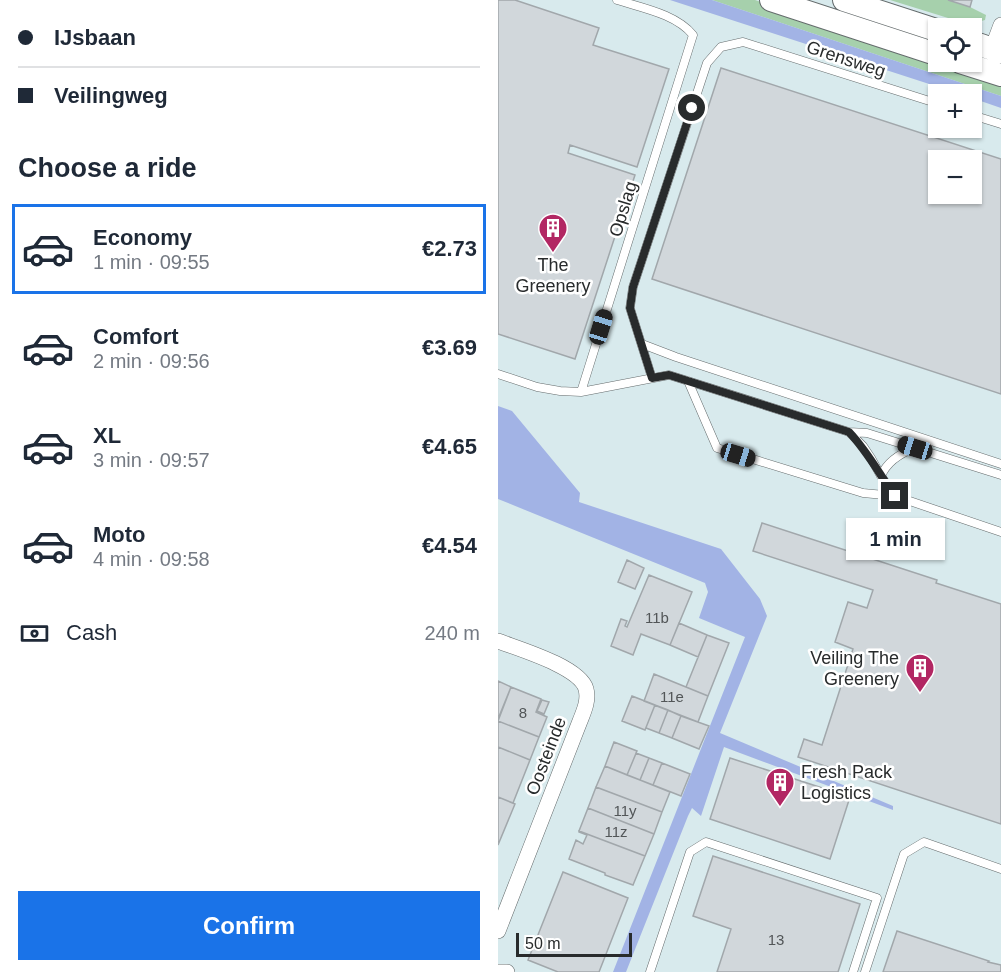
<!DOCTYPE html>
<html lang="en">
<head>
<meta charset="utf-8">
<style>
  :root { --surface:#fff; --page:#f2f2f3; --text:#1f2937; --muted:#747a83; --line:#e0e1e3; --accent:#1a73e8 }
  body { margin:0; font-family:Arial,sans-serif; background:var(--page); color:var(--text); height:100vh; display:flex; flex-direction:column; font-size:22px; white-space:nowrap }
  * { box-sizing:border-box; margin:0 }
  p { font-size:20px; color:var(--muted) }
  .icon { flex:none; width:33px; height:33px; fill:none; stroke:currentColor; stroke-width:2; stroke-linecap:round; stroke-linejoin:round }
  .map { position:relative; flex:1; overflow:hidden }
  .drawer { display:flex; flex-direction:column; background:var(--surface); width:498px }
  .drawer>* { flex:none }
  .top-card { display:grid; align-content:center; height:132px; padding:0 18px; background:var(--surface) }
  .fabs { position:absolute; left:430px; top:18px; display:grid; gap:12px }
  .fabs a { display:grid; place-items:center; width:54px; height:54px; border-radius:0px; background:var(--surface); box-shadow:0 2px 4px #0004; font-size:30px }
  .scale { position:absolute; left:18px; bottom:15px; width:116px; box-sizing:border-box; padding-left:6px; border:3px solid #282b2c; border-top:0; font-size:16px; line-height:21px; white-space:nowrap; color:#282b2c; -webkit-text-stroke:4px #fff; paint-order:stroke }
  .end { position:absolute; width:27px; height:27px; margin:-14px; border:8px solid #282b2c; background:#fff; box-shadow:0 0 0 3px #fff }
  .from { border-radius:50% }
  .bubble { position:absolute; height:42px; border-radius:0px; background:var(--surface); box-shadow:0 2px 4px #0004; font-size:20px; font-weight:600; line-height:42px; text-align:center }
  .car { position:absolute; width:18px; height:36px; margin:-18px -9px; border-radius:8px; box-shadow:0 0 4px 2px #0007; background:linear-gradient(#222 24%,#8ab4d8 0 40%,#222 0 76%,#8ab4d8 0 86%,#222 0) }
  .top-card b { display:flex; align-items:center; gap:21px; height:57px; font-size:22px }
  .top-card b+b { border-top:2px solid var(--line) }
  .top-card i { width:15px; height:15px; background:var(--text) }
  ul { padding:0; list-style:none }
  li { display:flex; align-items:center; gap:18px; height:90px; margin:0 12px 9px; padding:0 6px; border:3px solid transparent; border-radius:0px }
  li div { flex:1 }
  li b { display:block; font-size:22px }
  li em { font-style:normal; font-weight:600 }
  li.on { border-color:var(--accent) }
  li>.icon { width:54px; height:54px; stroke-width:1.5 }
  h2 { padding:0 18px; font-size:27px; line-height:72px }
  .pay { display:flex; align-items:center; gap:15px; height:66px; padding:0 18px; font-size:22px }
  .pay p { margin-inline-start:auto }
  .action { display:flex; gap:12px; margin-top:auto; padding:12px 18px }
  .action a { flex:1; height:69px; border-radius:0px; background:var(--accent); color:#fff; font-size:24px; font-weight:600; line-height:69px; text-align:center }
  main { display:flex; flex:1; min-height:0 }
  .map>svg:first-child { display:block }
  .built { fill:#d8eaed; fill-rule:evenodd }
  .green { fill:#a6d0ac }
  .water { fill:#a2b3e5 }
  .building { fill:#d1d7db; stroke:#a1a7ab; stroke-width:1.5; fill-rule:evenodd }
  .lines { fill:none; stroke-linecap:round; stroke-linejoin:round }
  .lane-casing { stroke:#656c6d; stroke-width:9 }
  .street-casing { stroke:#656c6d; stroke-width:16 }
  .secondary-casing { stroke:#656c6d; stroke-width:24 }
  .lane { stroke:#fff; stroke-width:8 }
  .street { stroke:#fff; stroke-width:15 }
  .secondary { stroke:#fff; stroke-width:22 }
  .route { stroke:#282b2c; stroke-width:8 }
  .labels { text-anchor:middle; stroke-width:5; stroke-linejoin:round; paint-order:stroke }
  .number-label { font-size:15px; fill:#525658 }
  .street-label { font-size:18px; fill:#282b2c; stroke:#fff }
  .poi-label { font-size:18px; fill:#282b2c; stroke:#fff }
</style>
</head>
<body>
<main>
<section class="drawer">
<div class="top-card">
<b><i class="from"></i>IJsbaan</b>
<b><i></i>Veilingweg</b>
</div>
<h2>Choose a ride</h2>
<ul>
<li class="on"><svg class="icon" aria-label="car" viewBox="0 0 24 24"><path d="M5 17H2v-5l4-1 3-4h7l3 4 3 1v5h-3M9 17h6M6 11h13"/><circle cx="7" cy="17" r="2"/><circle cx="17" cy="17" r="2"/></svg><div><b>Economy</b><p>1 min · 09:55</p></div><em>€2.73</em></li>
<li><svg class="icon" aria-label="car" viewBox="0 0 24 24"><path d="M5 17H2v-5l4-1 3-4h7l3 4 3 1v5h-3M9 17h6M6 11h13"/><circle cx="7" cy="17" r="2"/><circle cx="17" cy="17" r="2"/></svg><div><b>Comfort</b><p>2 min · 09:56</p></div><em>€3.69</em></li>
<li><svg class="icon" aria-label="car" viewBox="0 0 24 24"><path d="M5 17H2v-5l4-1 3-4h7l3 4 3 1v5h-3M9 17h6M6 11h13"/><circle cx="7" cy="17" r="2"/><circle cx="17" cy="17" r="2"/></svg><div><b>XL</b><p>3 min · 09:57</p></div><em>€4.65</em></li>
<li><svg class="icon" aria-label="car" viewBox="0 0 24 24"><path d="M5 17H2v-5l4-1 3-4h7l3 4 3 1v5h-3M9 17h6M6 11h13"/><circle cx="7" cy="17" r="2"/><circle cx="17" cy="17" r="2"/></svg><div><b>Moto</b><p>4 min · 09:58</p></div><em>€4.54</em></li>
</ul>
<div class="pay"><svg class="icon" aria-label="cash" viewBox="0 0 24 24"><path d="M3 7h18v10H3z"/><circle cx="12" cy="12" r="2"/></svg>Cash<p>240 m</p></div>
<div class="action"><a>Confirm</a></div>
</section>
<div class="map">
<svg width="503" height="972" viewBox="0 0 503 972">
  <rect width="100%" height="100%" fill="#ecf5f6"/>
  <path class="built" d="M0 0H503V972H0ZM441 28H474V62H441ZM441 94H474V128H441ZM441 160H474V194H441Z"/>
  <path class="green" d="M214 0H257L503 82V96Z
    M392 0H450L472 7 488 15 487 20 480 22H463Z"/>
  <path class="water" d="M172 0H214L503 96V108L474 98V94H462Z
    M0 406 14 411 82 493 81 502 223 549 262 599 269 616 222 733 395 806V810L226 747 203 816 194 808 190 816 128 972H115L247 637 201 618 210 592 207 583 0 499Z"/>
  <path class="building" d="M0 0H17L101 28 95 45 171 69 139 167 72 145 70 153 137 175 77 359 0 334Z
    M450 0H474L472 7Z
    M223 68 503 159V394L154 279ZM441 160H474V194H441Z
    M264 523 439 580 438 583 503 604V824L300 757 306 739 324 745 355 649 337 642 350 602 369 608 375 590 255 551Z
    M129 560 146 568 137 589 120 582Z
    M151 575 194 592 172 645 143 634 135 655 113 646 123 619 129 621 127 626 129 627Z
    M181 623 209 635 200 657 172 645Z
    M209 635 231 643 210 696 188 687Z
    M156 674 210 696 200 722 146 701Z
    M0 681 13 687 0 719Z
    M13 687 43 699 38 712 49 717 41 737 0 721Z
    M134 696 157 705 147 730 124 721Z
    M44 700 51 702 46 714 39 711Z
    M157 705 170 710 161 733 148 728 147 730Z
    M170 710 183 716 174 738 161 733Z
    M183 716 211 726 201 749 174 738Z
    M0 721 41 737 32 760 0 747Z
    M116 742 139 751 129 775 107 766Z
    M0 747 32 760 15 803 0 797Z
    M139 751 138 753 151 758 142 780 129 775Z
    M151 758 164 763 155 785 142 780Z
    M232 758 352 797 332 859 212 819Z
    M164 763 192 774 183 796 155 785Z
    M107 766 172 792 164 812 98 787Z
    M98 787 164 812 156 834 90 808Z
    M0 797 17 804 0 845Z
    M90 808 156 834 147 856 81 831Z
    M81 831 147 856 135 885 107 875V873L71 859 78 840 85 844 89 835 81 832Z
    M215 856 362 904 340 972H219L233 929 195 916Z
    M65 872 130 898 101 972H60L30 960Z
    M399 931 491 961 490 962 503 965V972H385Z"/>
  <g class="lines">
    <g class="lane-casing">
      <path id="lane" d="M474 115 503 124
        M144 344 178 357 503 464
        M0 374 39 387 62 391 83 392 171 375 351 432 369 433 503 475
        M154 378 132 308 135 287 209 63 223 47 245 42 441 104
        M190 381 219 448 365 493 397 496
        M83 392 195 35C178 14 144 8 119 0
        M351 432 365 446 373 458 383 476 397 496 503 532
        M383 476C389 462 403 453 417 448
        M152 972 192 852 208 842 379 898 355 972
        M367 972 406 854 426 842 503 869"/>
    </g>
    <g class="street-casing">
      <path id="street" d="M496 56 494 49 503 25
        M0 641C21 649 82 667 88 689 91 700 86 711 82 721L0 931
        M0 972H9"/>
    </g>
    <g class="secondary-casing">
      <path id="secondary" d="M273 0 441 55
        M346 0 441 31
        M474 42 503 52
        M462 62 503 75"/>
    </g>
    <use href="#lane" class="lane"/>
    <use href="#street" class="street"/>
    <use href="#secondary" class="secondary"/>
  </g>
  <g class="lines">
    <path class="route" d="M194 108 135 287 132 308 154 378 171 375 190 381 351 432C370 452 381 474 397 496"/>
  </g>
  <defs>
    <g id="building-pin" transform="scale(1.5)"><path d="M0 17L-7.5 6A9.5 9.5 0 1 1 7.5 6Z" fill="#b22763" stroke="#fff"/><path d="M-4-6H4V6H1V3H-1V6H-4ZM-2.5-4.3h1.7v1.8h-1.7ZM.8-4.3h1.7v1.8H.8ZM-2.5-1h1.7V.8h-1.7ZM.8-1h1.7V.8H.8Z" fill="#fff"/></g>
  </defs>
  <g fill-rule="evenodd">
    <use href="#building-pin" x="55" y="228"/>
    <use href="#building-pin" x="422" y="668"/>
    <use href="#building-pin" x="282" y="782"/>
  </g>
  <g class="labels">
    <g class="number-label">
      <text x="159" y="623">11b</text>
      <text x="174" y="702">11e</text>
      <text x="25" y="718">8</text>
      <text x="127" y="816">11y</text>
      <text x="118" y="837">11z</text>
      <text x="278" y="945">13</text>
    </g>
    <g class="street-label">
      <text transform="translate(348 59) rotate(18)" y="6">Grensweg</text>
      <text transform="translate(125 209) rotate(-73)" y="6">Opslag</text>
      <text transform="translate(48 756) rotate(-69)" y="6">Oosteinde</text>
    </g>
    <g class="poi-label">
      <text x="55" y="271">The<tspan x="55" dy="21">Greenery</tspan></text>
      <text x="401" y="664" text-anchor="end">Veiling The<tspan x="401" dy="21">Greenery</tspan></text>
      <text x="303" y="778" text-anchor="start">Fresh Pack<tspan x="303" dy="21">Logistics</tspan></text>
    </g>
  </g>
</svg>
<div class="fabs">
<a><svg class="icon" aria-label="locate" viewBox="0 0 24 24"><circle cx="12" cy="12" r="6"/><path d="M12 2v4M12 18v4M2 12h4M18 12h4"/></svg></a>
<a>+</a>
<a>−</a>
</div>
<div class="scale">50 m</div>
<i class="end from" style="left:194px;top:108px"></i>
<i class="end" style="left:397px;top:496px"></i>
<div class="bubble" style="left:348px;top:518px;width:99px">1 min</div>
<i class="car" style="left:103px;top:327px;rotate:17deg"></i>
<i class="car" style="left:417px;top:448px;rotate:287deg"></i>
<i class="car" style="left:240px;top:455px;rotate:107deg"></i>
</div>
</main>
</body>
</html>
